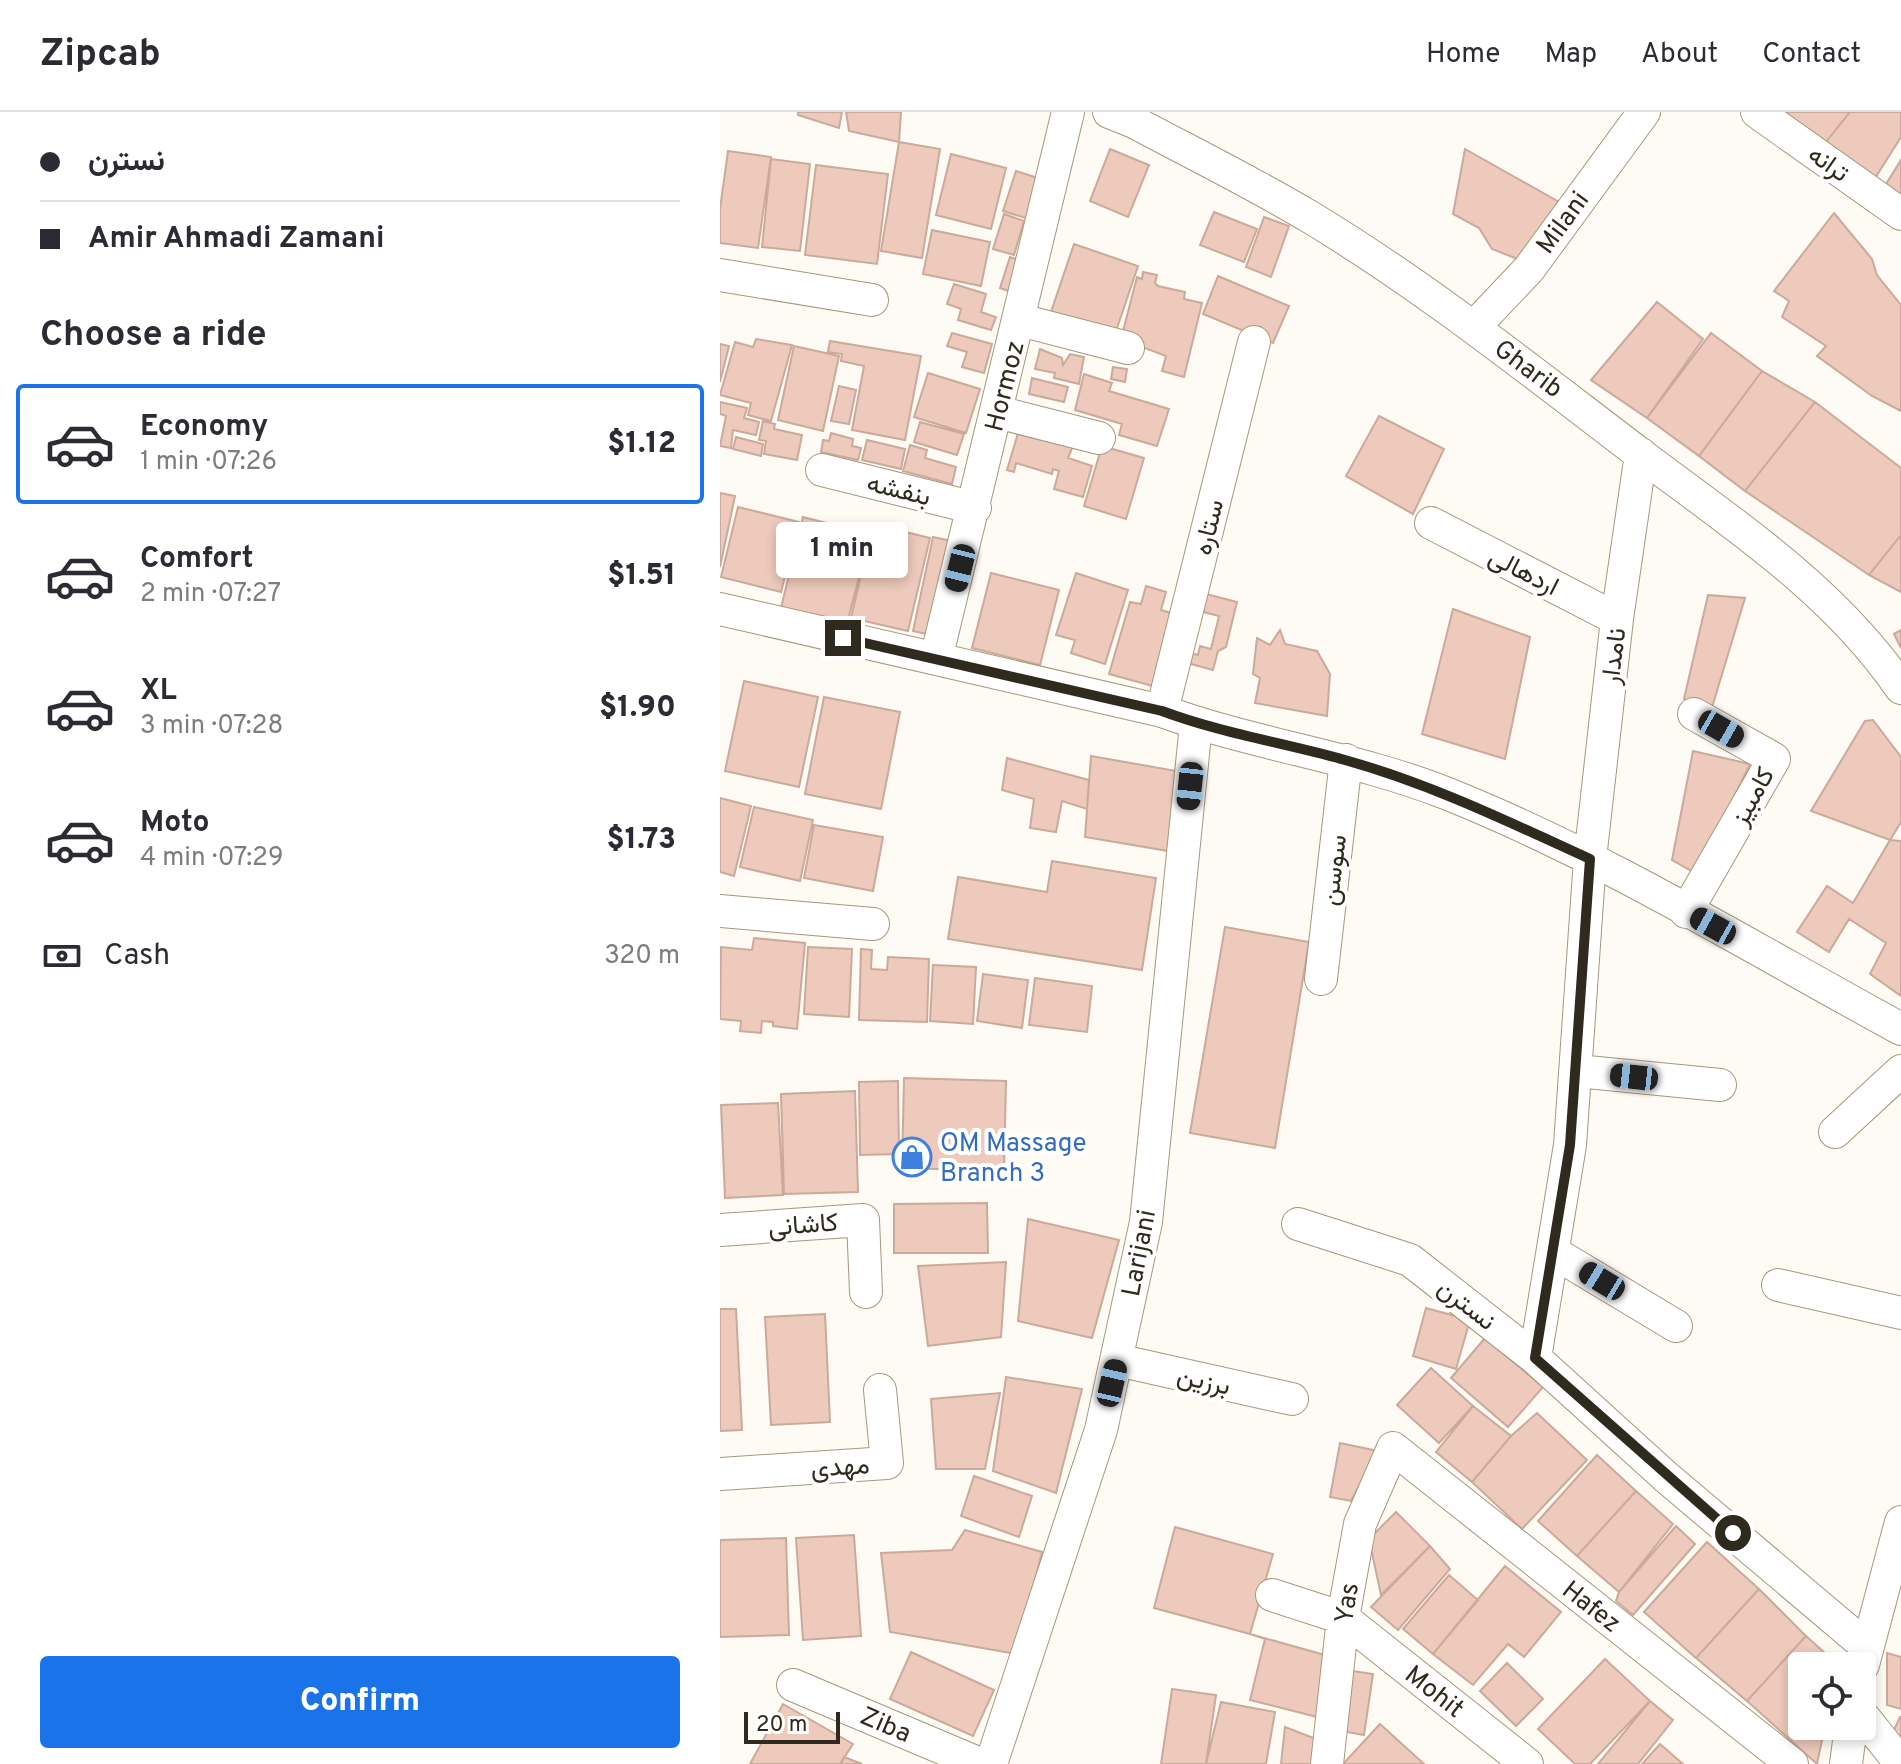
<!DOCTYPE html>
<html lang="en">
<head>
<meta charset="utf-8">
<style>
  :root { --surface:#fff; --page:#f2f2f3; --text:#2b2b33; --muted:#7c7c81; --line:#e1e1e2; --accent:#1a73e8 }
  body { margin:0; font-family:Overpass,Vazirmatn,sans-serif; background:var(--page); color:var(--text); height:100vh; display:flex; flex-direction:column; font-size:30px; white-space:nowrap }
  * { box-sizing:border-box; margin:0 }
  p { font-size:26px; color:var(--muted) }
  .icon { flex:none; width:44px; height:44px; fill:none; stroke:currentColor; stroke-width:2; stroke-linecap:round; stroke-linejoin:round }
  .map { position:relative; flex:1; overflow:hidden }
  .drawer { display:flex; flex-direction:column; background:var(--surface); width:720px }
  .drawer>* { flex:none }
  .banner { display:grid; align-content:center; height:176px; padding:0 40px; background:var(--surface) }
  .tools { position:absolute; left:1068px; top:1540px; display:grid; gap:16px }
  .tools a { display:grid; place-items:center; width:88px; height:88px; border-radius:8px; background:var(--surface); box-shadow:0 4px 12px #0003; font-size:40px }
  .scale { position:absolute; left:24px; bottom:20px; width:96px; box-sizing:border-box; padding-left:8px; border:4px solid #2f2a1e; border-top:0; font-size:22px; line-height:28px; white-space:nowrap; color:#2f2a1e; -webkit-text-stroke:6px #fff; paint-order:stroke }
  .end { position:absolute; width:36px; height:36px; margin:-18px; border:10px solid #2f2a1e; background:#fff; box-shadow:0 0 0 4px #fff }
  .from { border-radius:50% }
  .bubble { position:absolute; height:56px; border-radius:8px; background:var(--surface); box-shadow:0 4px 12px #0003; font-size:26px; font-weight:800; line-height:56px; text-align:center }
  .car { position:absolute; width:24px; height:48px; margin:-24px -12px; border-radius:10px; box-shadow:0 0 6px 2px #0007; background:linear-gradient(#222 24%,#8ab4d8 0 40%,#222 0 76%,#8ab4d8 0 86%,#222 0) }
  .banner b { display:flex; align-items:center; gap:28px; height:76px; font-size:30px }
  .banner b+b { border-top:2px solid var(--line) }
  .banner i { width:20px; height:20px; background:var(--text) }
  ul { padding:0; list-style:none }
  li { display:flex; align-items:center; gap:24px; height:120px; margin:0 16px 12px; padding:0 24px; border:4px solid transparent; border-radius:8px }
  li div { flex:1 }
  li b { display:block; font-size:30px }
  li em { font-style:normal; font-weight:800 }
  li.selected { border-color:var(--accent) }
  li>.icon { width:72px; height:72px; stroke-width:1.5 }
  h2 { padding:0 40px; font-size:36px; line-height:96px }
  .pay { display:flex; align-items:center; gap:20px; height:88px; padding:0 40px; font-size:30px }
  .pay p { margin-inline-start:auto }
  .primary-button { display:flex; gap:16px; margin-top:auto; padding:16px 40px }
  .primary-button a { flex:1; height:92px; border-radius:8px; background:var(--accent); color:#fff; font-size:32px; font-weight:800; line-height:92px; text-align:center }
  header { display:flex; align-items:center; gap:48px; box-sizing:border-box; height:112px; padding:0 40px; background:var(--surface); border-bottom:2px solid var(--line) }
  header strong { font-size:38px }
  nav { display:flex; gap:44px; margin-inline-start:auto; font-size:28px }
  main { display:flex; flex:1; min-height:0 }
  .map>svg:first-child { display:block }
  .building { fill:#edcabb; stroke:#cba99b; stroke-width:2 }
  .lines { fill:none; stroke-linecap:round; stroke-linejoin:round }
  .minor-casing { stroke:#a5987b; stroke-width:34 }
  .minor { stroke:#fff; stroke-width:32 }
  .route { stroke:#2f2a1e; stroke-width:10 }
  .labels { text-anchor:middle; stroke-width:8; stroke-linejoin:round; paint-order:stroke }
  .street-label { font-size:26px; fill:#2f2a1e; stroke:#fff }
  .shop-label { font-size:26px; fill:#366cbe; stroke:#fff; text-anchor:start }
</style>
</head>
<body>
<header>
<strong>Zipcab</strong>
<nav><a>Home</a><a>Map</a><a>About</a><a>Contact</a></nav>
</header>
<main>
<section class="drawer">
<div class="banner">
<b><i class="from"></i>نسترن</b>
<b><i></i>Amir Ahmadi Zamani</b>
</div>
<h2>Choose a ride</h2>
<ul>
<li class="selected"><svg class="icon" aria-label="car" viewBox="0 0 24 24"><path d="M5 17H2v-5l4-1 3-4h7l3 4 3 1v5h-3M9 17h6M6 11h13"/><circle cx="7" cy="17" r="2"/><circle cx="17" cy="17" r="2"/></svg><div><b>Economy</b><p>1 min · 07:26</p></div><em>$1.12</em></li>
<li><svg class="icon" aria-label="car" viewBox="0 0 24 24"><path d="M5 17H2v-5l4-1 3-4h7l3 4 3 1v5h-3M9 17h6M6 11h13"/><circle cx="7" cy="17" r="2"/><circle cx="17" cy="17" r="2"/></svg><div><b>Comfort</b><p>2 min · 07:27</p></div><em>$1.51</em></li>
<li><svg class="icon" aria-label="car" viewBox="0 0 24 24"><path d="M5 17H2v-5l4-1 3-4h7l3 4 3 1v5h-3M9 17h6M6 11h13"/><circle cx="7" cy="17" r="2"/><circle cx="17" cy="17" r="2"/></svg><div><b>XL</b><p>3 min · 07:28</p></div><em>$1.90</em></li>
<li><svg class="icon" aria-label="car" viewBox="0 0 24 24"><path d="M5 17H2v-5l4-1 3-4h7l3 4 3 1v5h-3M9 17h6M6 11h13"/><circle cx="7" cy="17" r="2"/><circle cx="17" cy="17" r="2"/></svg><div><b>Moto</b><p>4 min · 07:29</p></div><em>$1.73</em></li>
</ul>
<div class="pay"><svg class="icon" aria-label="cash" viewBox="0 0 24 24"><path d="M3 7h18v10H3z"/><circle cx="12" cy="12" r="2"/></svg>Cash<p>320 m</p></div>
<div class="primary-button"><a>Confirm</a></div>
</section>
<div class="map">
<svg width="1181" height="1652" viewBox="0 0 1181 1652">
  <rect width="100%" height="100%" fill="#fefbf5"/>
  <path class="building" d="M78 0H122L119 16 78 3Z
    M126 0H181L179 30 129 19Z
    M1054 0H1130L1102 35Z
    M1130 0H1181V25L1152 71 1102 35Z
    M179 30 220 37 202 146 161 139Z
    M390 37 429 53 408 105 370 89Z
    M745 37 848 95 805 150 772 137 759 116 733 102Z
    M8 39 51 45 38 136 0 131V97Z
    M231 42 286 56 271 117 216 103Z
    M51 47 90 52 80 139 42 135Z
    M1181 48V85L1166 72Z
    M96 53 168 62 157 152 85 143Z
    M296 59 327 69 315 188 280 176 290 145 296 147 309 107 283 99Z
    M494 100 537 117 524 150 480 133Z
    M1114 101 1152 147 1157 163 1181 193V299L1152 284 1097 244 1106 234 1062 205 1069 189 1054 179Z
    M284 102 304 109 294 143 273 137Z
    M544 105 569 114 551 165 526 155Z
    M212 118 270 130 261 174 203 162Z
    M354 132 418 154 395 222 331 200Z
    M423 160 437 163 435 171 438 174 465 180 464 187 482 191 464 265 442 259 446 244 401 227 417 165 422 167Z
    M498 164 569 194 553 231 483 202Z
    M234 172 266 182 261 200 276 205 271 218 238 208 241 197 227 192Z
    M937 190 983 227 927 306 871 268Z
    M232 221 272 232 264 261 242 255 247 240 227 234Z
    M991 221 1042 259 979 344 927 306Z
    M36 227 72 233 51 309 28 303 31 291 0 283 15 230 33 235Z
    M110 229 201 244 185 328 132 318 144 254 121 249 122 242 108 240Z
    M0 232 9 234 0 270Z
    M74 234 119 244 103 319 58 308Z
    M320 237 342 246 343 253 350 242 364 245 359 272 334 266 335 261 315 257Z
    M393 255 407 257 405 270 391 267Z
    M1042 259 1095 290 1025 379 979 344Z
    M208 261 260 277 246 321 194 305Z
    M364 262 392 271 389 279 449 297 437 334 399 323 402 312 355 298Z
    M312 266 348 275 344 290 309 282Z
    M119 274 136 278 129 312 111 309Z
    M0 290 27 296 24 306 39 310 36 323 13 318 11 336 0 334 6 304 0 302Z
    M1095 290 1181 356V423L1149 463 1025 379Z
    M659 304 724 337 693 402 626 364Z
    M43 309 55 312 54 317 82 323 77 348 44 342 46 329 39 328Z
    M200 310 244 322 237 343 194 330Z
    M301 311 355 329 348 346 372 354 363 385 334 377 339 359 333 357 332 362 296 351 294 360 287 358Z
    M111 321 133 327 132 334 141 336 138 348 101 340 103 328 109 329Z
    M16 325 43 332 41 344 13 337Z
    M147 328 185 337 181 357 142 348Z
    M190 333 207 338 205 346 236 355 232 372 183 359Z
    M382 334 424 346 406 407 364 394Z
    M0 381 15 384 0 455Z
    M18 395 79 410 61 480 1 465Z
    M83 405 150 422 127 512 61 496Z
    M153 412 210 426 188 519 131 506Z
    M1181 423V480L1149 463Z
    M213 425 250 433 229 527 193 519Z
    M271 461 339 478 320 553 252 536Z
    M356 461 408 478 385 552 351 541 355 528 336 523Z
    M426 474 446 480 441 498 461 504 440 576 389 562 410 490 421 492Z
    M467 477 517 490 506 535 498 539 493 558 460 549 462 539 478 543 480 534 491 537 499 504 463 495Z
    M988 483 1025 486 991 599 964 587Z
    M733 497 810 525 785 647 702 622Z
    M560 518 565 532 597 539 610 562 607 604 535 591 540 566 533 562 537 526 550 533Z
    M1181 518V536L1174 522Z
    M24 569 98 585 79 675 5 659Z
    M104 585 180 600 161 697 85 682Z
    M1153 608 1181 645V710L1170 728 1091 699 1145 609Z
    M973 639 1030 652 977 762 952 748Z
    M371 644 462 660 454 740 365 725Z
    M287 646 369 668 367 697 342 689 336 720 310 716 314 687 282 678Z
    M0 686 31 694 14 764 0 760Z
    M34 695 93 708 80 769 20 755Z
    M94 713 163 725 153 779 84 766Z
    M1170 728 1181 729V884L1150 862 1166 831 1129 807 1109 840 1077 820 1107 774 1133 791Z
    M332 749 436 766 422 858 228 827 238 765 327 780Z
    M505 815 589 830 555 1036 470 1021Z
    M34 826 85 831 77 917 53 914V910L42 909 41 921 20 919 21 909 0 907 1 835 32 838Z
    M88 835 132 837 129 905 84 902Z
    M141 837 152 838 151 857 167 858 168 845 209 847 207 910 139 908Z
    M213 853 256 855 253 912 210 909Z
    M263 862 308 868 302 916 257 909Z
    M315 866 372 874 367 920 309 913Z
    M184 966 286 969 284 1059 182 1056Z
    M178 969 179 1042 140 1043 139 970Z
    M135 979 138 1080 64 1082 61 982Z
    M58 991 63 1083 5 1086 1 993Z
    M267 1091 268 1141H174V1092Z
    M308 1107 399 1128 372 1226 298 1209Z
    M286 1150 281 1225 208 1234 198 1154Z
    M706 1196 750 1208 736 1257 693 1244Z
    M0 1197H16L22 1318 0 1319Z
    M105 1202 110 1310 51 1313 45 1205Z
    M765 1226 823 1275 788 1315 731 1266Z
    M711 1256 753 1294 719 1331 677 1293Z
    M286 1265 362 1277 336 1381 273 1359Z
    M280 1281 265 1357H216L211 1287Z
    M753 1294 791 1324 752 1370 716 1340Z
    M817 1301 867 1348 802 1417 752 1370 791 1324Z
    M620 1331 658 1339 631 1389 610 1385Z
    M877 1343 916 1379 857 1444 818 1409Z
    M254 1364 312 1384 299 1425 241 1404Z
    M916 1379 953 1412 899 1480 857 1444Z
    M676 1400 710 1434 661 1483 649 1427Z
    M956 1414 975 1432 913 1503 896 1489 899 1480Z
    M455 1415 553 1442 530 1522 434 1496Z
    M245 1418 322 1440 297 1542 170 1520 161 1441 232 1438Z
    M134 1423 141 1524 83 1528 76 1426Z
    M66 1426 69 1523 0 1525V1428Z
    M987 1430 1039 1477 976 1546 924 1500Z
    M710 1434 730 1457 678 1518 651 1495Z
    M785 1454 841 1500 804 1545 788 1532 753 1573 713 1542Z
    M729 1463 758 1488 713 1542 683 1517Z
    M1039 1477 1086 1524 1027 1589 976 1546Z
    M530 1522 612 1545 597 1605 530 1588 545 1527Z
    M1086 1524 1117 1552 1082 1554V1614H1105L1097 1652 1027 1589Z
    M191 1540 274 1578 253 1624 170 1587Z
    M1167 1541 1181 1545V1597L1167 1593Z
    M885 1547 930 1589 870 1652H855L818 1617Z
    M787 1551 823 1587 796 1614 760 1579Z
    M626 1558 653 1562 644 1623 616 1618Z
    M452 1577 496 1583 486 1652H441Z
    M930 1589 953 1608 918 1652H878Z
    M501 1590 555 1600 546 1652H486Z
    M63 1592 133 1632 120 1652H30Z
    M1180 1605H1181V1629L1173 1620Z
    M660 1612 704 1652H623Z
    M565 1615 601 1629 600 1652H561Z
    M940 1632 963 1652H922Z
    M124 1645 142 1652H121Z"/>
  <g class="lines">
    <g class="minor-casing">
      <path id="minor" d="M389 0 414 10C472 41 533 71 590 105 706 175 812 260 920 342 1014 413 1113 477 1181 576
        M1037 0 1181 102
        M0 163 152 188
        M300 208 408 236
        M754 215 809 157 924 0
        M277 300 379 326
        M102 358 255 396
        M711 411 897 507
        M0 497 442 599C535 633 635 645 728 682 885 745 1032 836 1181 917
        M216 547 348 0
        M442 599 534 230
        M0 799 153 812
        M966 800 1054 647 974 602
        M601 867 626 648
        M857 959 1000 973
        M1115 1020 1181 959
        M578 1112 690 1148 815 1246 946 1365 1146 1534
        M0 1118 143 1108 146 1180
        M833 1140 956 1214
        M1058 1173 1181 1201
        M815 1246 850 1033 870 747 897 507 921 342
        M397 1248 572 1287
        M0 1362 167 1351 160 1278
        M552 1483 623 1506 807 1652
        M1143 1553 1181 1410
        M73 1573 260 1652
        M1142 1603 1181 1652
        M271 1652 381 1318 426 1110 476 612
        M607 1652 623 1506 640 1412 673 1336 1072 1652
        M1126 1652 1131 1614"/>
    </g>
    <use href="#minor" class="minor"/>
  </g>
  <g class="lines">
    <path class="route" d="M123 526 442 599C501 621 564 631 625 648 711 672 789 710 870 747L850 1033 815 1246 1013 1421"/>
  </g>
  <defs>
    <g id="shop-ring" transform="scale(2)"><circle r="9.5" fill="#fff" stroke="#3f7fe0" stroke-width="1.5"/><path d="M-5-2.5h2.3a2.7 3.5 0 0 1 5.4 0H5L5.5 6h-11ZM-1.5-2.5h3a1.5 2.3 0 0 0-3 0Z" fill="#3f7fe0"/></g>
  </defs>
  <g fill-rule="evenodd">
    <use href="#shop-ring" x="192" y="1045"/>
  </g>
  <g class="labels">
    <g class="street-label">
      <text transform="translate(1109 51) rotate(35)" y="9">ترانه</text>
      <text transform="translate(842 110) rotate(-54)" y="9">Milani</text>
      <text transform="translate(809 256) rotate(37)" y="9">Gharib</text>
      <text transform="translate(284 274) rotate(-76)" y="9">Hormoz</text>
      <text transform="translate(179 377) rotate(14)" y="9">بنفشه</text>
      <text transform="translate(488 415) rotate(-76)" y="9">ستاره</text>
      <text transform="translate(804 459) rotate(27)" y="9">اردهالی</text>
      <text transform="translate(893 544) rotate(-83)" y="9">نامدار</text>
      <text transform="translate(1032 684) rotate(-61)" y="9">کامبیز</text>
      <text transform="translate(613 758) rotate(-83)" y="9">سوسن</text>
      <text transform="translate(83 1112) rotate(-4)" y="9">کاشانی</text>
      <text transform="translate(418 1141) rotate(-79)" y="9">Larijani</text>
      <text transform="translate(747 1192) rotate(38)" y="9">نسترن</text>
      <text transform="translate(484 1268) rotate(13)" y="9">برزین</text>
      <text transform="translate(120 1354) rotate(-4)" y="9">مهدی</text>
      <text transform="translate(626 1491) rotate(-81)" y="9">Yas</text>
      <text transform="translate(872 1494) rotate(38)" y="9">Hafez</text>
      <text transform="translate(715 1579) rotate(38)" y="9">Mohit</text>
      <text transform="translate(166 1612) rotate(23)" y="9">Ziba</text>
    </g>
    <g class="shop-label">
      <text x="220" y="1039">OM Massage<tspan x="220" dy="30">Branch 3</tspan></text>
    </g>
  </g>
</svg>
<div class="tools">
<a><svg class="icon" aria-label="locate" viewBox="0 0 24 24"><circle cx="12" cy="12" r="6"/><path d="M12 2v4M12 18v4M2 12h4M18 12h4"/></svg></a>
</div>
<div class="scale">20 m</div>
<i class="end from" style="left:1013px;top:1421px"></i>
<i class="end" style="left:123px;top:526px"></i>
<div class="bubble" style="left:56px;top:410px;width:132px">1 min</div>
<i class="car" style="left:240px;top:456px;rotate:194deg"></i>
<i class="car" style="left:1001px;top:617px;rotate:120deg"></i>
<i class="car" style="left:470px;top:674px;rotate:186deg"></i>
<i class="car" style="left:993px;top:814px;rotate:299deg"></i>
<i class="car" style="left:914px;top:965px;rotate:276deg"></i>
<i class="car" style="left:882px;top:1169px;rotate:301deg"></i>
<i class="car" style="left:392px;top:1271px;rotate:13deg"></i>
</div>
</main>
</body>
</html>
